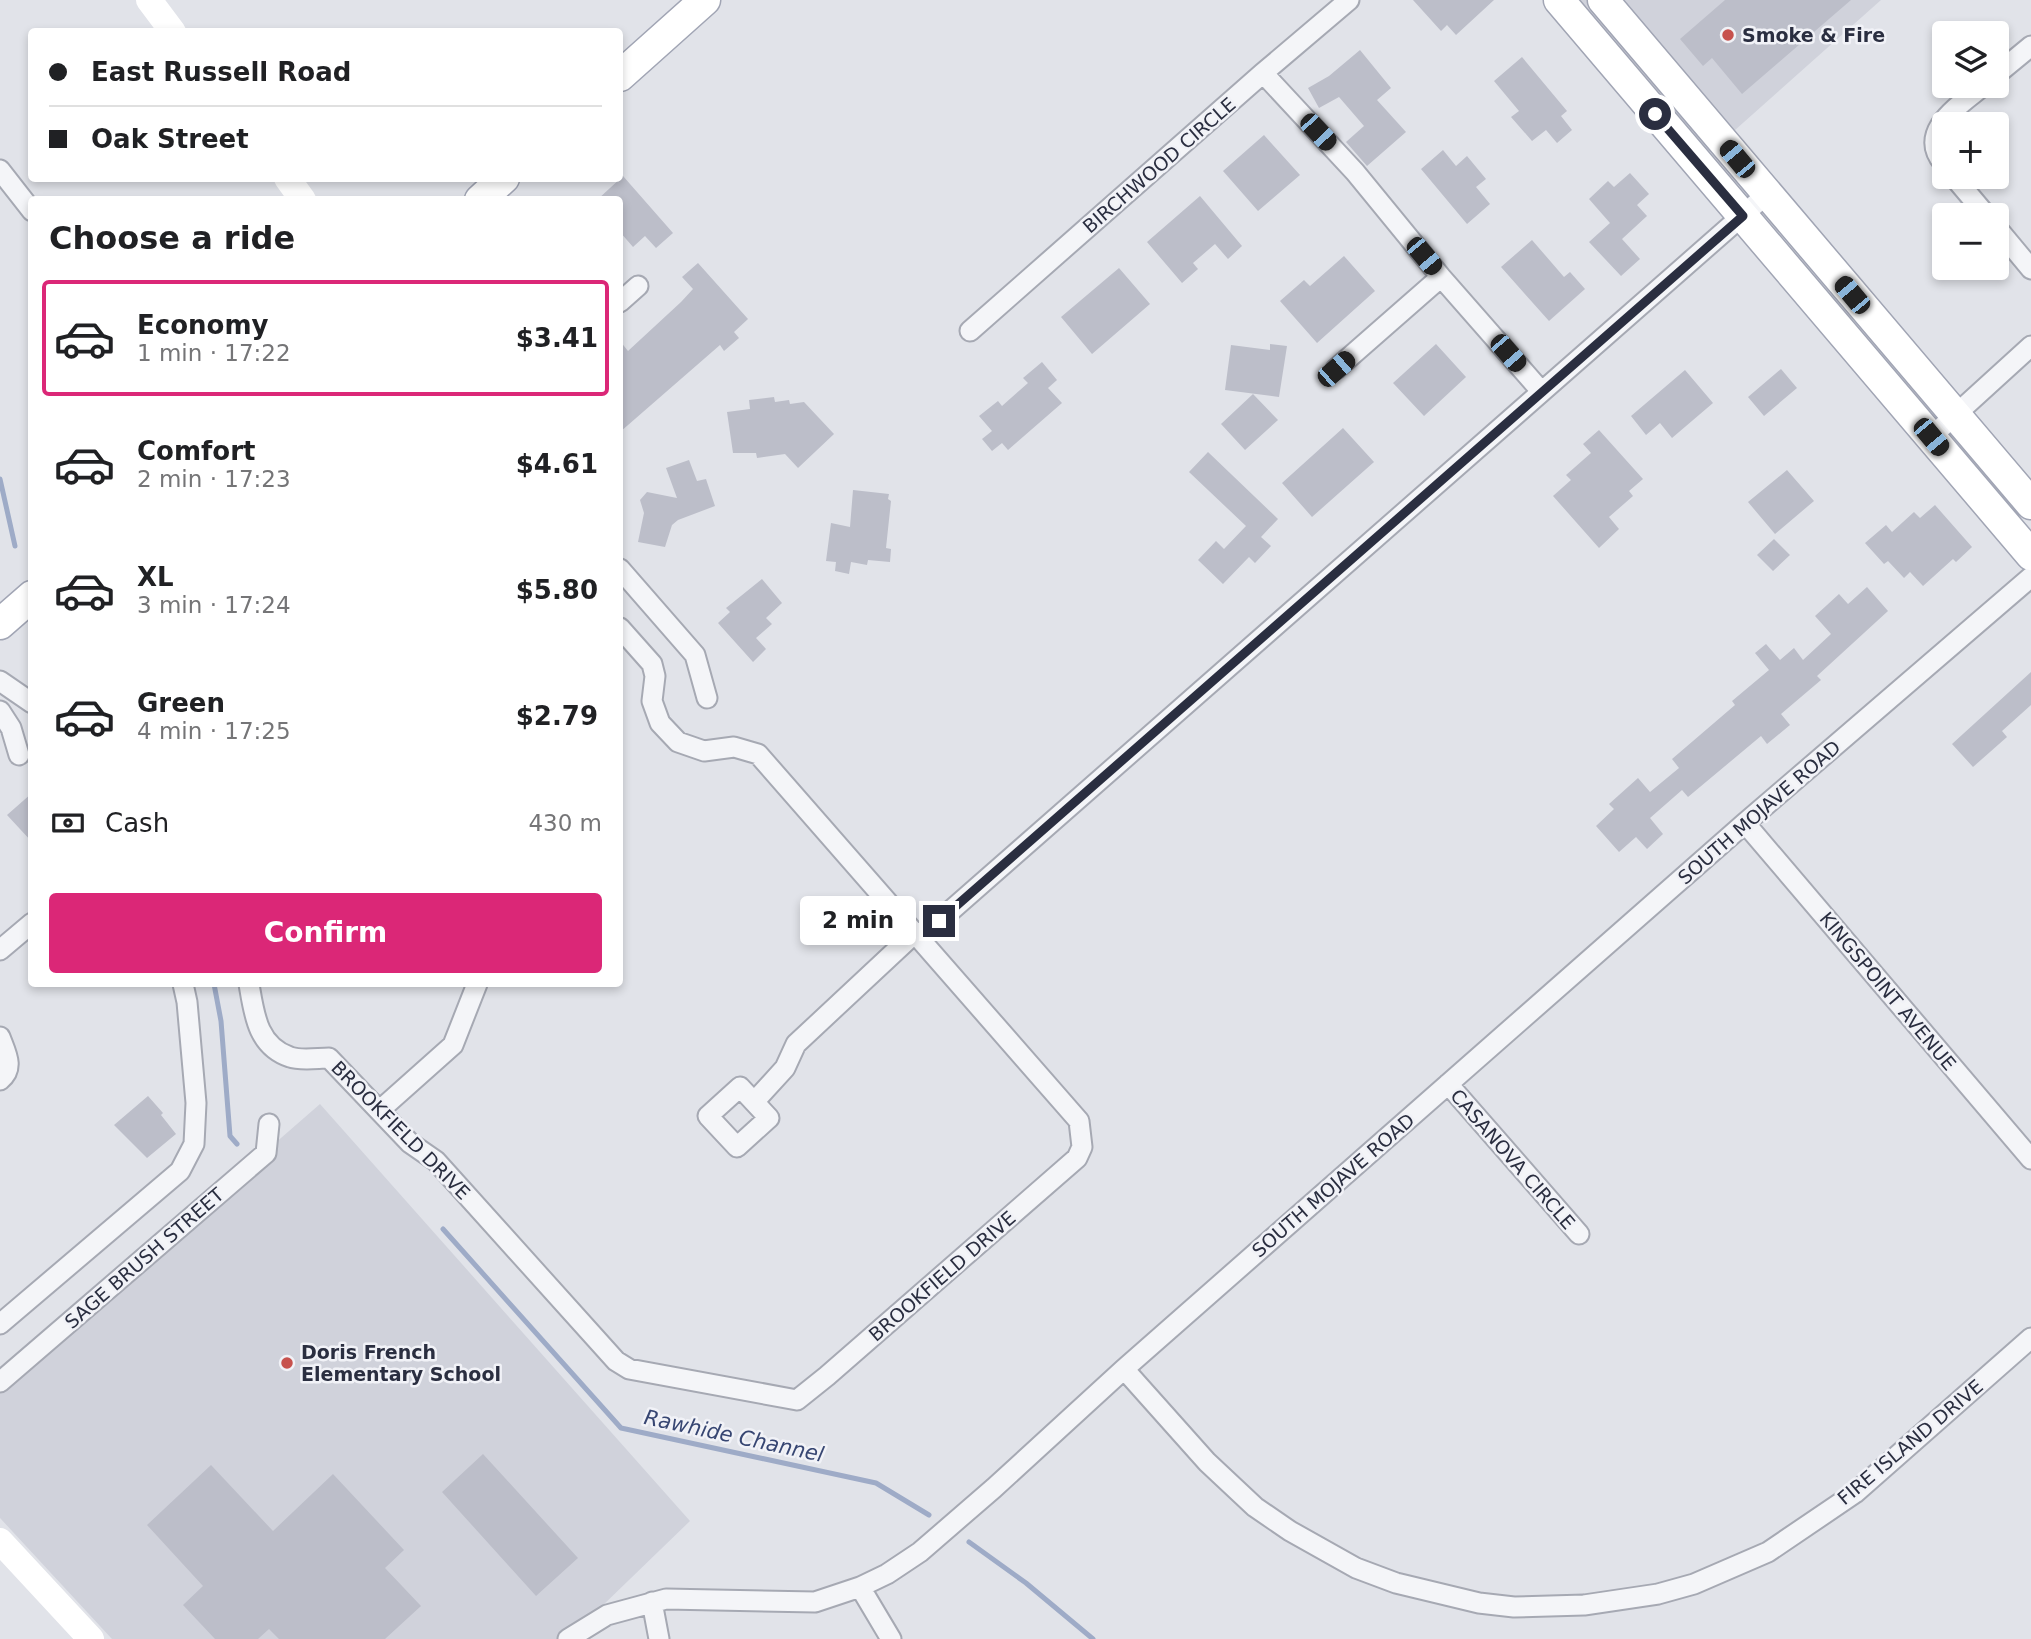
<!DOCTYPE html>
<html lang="en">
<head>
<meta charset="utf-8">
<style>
  :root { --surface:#fff; --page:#f2f2f2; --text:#202124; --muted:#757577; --line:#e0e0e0; --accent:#db2777 }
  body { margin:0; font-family:"DejaVu Sans",sans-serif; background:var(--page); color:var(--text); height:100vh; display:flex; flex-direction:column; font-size:26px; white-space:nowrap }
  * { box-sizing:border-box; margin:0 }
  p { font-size:23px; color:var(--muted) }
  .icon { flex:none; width:38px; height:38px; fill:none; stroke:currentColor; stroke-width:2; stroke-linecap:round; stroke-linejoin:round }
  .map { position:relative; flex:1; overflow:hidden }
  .side { position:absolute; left:28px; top:196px; width:595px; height:791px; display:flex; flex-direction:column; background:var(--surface); border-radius:7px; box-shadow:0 4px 10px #0003 }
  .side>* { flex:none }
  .banner { position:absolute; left:28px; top:28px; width:595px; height:154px; border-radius:7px; box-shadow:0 4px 10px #0003; display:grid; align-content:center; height:154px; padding:0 21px; background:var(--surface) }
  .buttons { position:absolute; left:1932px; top:21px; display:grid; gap:14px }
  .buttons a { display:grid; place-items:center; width:77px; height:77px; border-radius:7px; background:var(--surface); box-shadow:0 4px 10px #0003; font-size:35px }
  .end { position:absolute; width:32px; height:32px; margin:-16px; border:9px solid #2a2e40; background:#fff; box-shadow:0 0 0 4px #fff }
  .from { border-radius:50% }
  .bubble { position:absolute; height:49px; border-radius:7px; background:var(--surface); box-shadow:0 4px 10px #0003; font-size:23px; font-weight:700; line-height:49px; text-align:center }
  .car { position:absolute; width:21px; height:42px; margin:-21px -10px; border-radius:9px; box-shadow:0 0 5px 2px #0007; background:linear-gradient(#222 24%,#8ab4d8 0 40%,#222 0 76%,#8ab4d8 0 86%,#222 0) }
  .banner b { display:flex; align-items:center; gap:24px; height:66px; font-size:26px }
  .banner b+b { border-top:2px solid var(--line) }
  .banner i { width:18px; height:18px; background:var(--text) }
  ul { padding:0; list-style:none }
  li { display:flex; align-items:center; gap:21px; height:116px; margin:0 14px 10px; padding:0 7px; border:4px solid transparent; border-radius:7px }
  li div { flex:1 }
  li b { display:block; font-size:26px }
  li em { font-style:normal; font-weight:700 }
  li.current { border-color:var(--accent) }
  li>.icon { width:63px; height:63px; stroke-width:1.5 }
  h2 { padding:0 21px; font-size:32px; line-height:84px }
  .pay { display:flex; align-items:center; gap:18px; height:77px; padding:0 21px; font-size:26px }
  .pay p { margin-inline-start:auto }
  .primary-button { display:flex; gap:14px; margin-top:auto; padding:14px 21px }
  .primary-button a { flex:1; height:80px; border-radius:7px; background:var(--accent); color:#fff; font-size:28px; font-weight:700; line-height:80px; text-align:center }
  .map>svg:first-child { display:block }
  .built { fill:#d0d2db }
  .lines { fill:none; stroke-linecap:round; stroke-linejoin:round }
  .stream { stroke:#9eabc7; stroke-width:5 }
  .building { fill:#bcbec9 }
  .street-casing { stroke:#a6a9b3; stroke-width:23 }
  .primary-casing { stroke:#a1a5b4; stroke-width:33 }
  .street { stroke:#f4f5f8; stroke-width:19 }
  .secondary { stroke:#fff; stroke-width:26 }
  .primary { stroke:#fff; stroke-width:30 }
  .route { stroke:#2a2e40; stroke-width:9 }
  .poi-dot { fill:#c7514d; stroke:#f1f2f7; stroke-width:2.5 }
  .labels { text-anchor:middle; stroke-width:5; stroke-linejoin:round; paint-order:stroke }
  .poi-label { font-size:19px; font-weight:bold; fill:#2a2e40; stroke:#f1f2f7; text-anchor:start }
  .street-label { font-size:19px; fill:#2a2e40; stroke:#f1f2f7 }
  .water-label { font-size:21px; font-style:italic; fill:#374672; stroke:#f1f2f7 }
</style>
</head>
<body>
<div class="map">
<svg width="2031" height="1639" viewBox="0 0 2031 1639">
  <rect width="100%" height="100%" fill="#e1e3e9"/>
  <path class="built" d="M1558 0H1881L1698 163Z
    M320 1104 690 1521 568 1639H112L0 1518V1383Z"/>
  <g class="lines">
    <path class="stream" d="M0 479 15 546
      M214 984 221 1021 230 1136 237 1144
      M443 1229 621 1428 876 1483 929 1515
      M969 1542 1026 1583 1093 1639"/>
  </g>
  <path class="building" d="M1413 0H1494L1456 35 1447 25 1441 31Z
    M1725 0H1851L1742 94 1712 58 1703 66 1680 39Z
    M1360 50 1391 88 1377 100 1406 132 1367 166 1346 142 1364 126 1339 97 1319 108 1308 88 1329 76Z
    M1522 57 1567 111 1561 116 1572 130 1557 143 1546 130 1532 141 1511 117 1519 111 1494 81Z
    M1264 135 1300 175 1258 211 1223 171Z
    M1443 150 1456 166 1467 156 1486 179 1476 187 1490 204 1467 224 1421 169Z
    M1630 173 1649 194 1637 205 1647 216 1622 239 1640 259 1621 276 1589 242 1610 223 1589 199 1608 181 1614 187Z
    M623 176 673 233 656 248 645 236 633 247 620 232V200H597Z
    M1200 196 1242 246 1228 259 1215 244 1193 263 1198 269 1182 283 1147 242Z
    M1532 240 1564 277 1570 272 1585 289 1549 321 1501 267Z
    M1344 256 1375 291 1317 343 1280 301 1304 280 1310 286Z
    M698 263 748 319 734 332 739 338 724 351 720 345 620 432V341L628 351 681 302 693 289 682 277Z
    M1119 268 1150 304 1092 354 1061 317Z
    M1270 344 1287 346 1279 397 1225 390 1231 345 1270 350Z
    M1436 344 1466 377 1424 416 1393 383Z
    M1042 362 1057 380 1048 388 1062 403 1008 450 1002 443 992 451 982 439 992 431 979 416 998 401 1002 406 1028 383 1023 378Z
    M1781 369 1797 388 1764 416 1748 397Z
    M1685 370 1713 403 1672 438 1660 423 1646 435 1631 416Z
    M1253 394 1278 420 1245 450 1221 424Z
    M774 397 775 402 789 400 790 404 804 402 834 434 798 468 785 454 757 458 756 453H733L727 412 750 409 749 400Z
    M1343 428 1374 462 1312 517 1282 483Z
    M1599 430 1643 479 1629 491 1633 496 1609 517 1619 529 1599 548 1553 496 1571 480 1566 475 1591 453 1583 444Z
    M1208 452 1278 519 1261 537 1271 546 1255 563 1249 557 1223 584 1198 560 1216 541 1224 549 1246 526 1189 472Z
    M689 460 697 481 706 479 715 506 678 520 672 525 665 547 638 542 644 513 640 500 647 492 677 498 666 468Z
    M1787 470 1814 501 1775 534 1748 502Z
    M853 490 889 494 888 499 891 501 886 548 891 549 890 562 868 560 867 565 851 562 849 574 835 571 836 562 826 561 831 523 850 527Z
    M1935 505 1972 547 1956 562 1953 559 1923 586 1910 572 1904 578 1888 561 1884 564 1865 543 1886 525 1892 532 1914 512 1920 518Z
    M1774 539 1790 555 1773 571 1757 555Z
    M762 579 782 603 766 618 772 624 756 638 766 649 753 662 718 623 730 612 726 608Z
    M1867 587 1888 611 1817 676 1821 680 1781 714 1790 725 1767 744 1761 736 1688 797 1682 790 1650 818 1663 834 1647 849 1636 837 1619 852 1596 826 1614 809 1609 804 1638 778 1650 792 1679 768 1672 759 1735 705 1732 701 1769 670 1755 653 1766 644 1780 660 1794 648 1803 660 1831 634 1815 616 1839 594 1848 604Z
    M2031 672V705L2002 731 2007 737 1973 767 1952 744Z
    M32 793V842L7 815Z
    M148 1096 163 1113 161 1115 176 1134 147 1158 114 1125Z
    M483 1454 578 1558 536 1596 442 1492Z
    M211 1465 273 1531 333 1474 404 1550 385 1568 421 1606 385 1639H279L269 1629 258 1639H215L183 1605 203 1586 147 1525Z"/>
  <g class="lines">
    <g class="street-casing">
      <path id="street" d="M1263 73 1355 172 1441 277 1541 391
        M1997 74 2031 46
        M1944 164C1916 131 1960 105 1983 86
        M0 170 32 211
        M1954 177 1986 215
        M1997 228 2031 269
        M620 302 638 286
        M970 331 1263 73 1349 0
        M1336 369 1441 277
        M1931 437 2031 346
        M620 569 695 655 707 698
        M0 681 32 703
        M0 711 11 728 19 755
        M1745 823 2031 1159
        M939 921 1767 194
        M0 950 32 923
        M249 984C254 1013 257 1046 290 1057 301 1061 318 1058 329 1058L410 1143 436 1161 616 1361 629 1369 797 1400 827 1376 1077 1158 1082 1147 1079 1121 758 754 734 747 704 751 678 742 660 723 652 701 655 676 652 664 620 628
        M0 1037C6 1053 15 1068 0 1080
        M1448 1084 1579 1234
        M740 1087 769 1118 737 1147 708 1116Z
        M754 1102 785 1068 796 1044 916 932
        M380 1110 453 1045 477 984
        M0 1324 180 1171 194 1144 196 1103 187 1002 183 984
        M1124 1369 1207 1462 1255 1507 1290 1531 1356 1568 1396 1583 1479 1603 1514 1607 1584 1605 1658 1594 1694 1584 1768 1552 1855 1493 2031 1338
        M0 1382 266 1153 269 1124
        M860 1587 891 1639
        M652 1602 659 1639
        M568 1639 607 1615 666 1599 815 1602 860 1587 887 1574 920 1552 994 1488 1124 1369 1745 823 2031 577"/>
    </g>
    <g class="primary-casing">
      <path id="primary" d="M1559 0 2031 555
        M1603 0 2031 504
        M620 76 705 0
        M480 200 504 178
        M0 624 32 596"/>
    </g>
    <use href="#street" class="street"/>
    <path class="secondary" d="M149 0 173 32
      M287 178 303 200
      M0 1541 91 1639"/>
    <use href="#primary" class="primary"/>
  </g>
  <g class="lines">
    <path class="route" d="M939 921 1743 216 1655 114"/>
  </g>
  <g class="poi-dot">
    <circle cx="1728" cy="35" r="7"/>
    <circle cx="287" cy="1363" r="7"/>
  </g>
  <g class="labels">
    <g class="poi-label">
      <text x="1742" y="42">Smoke &amp; Fire</text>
      <text x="301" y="1359">Doris French<tspan x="301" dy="22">Elementary School</tspan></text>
    </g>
    <g class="street-label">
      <text transform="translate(1159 165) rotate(-41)" y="7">BIRCHWOOD CIRCLE</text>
      <text transform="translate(1759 812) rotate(-41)" y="7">SOUTH MOJAVE ROAD</text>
      <text transform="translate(1888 991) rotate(50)" y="7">KINGSPOINT AVENUE</text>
      <text transform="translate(401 1130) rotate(45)" y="7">BROOKFIELD DRIVE</text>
      <text transform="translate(1513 1159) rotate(49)" y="7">CASANOVA CIRCLE</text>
      <text transform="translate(1333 1185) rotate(-41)" y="7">SOUTH MOJAVE ROAD</text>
      <text transform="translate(144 1258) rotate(-41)" y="7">SAGE BRUSH STREET</text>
      <text transform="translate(942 1276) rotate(-41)" y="7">BROOKFIELD DRIVE</text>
      <text transform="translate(1910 1442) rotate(-40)" y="7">FIRE ISLAND DRIVE</text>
    </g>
    <g class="water-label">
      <text transform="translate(734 1436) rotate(12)" y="7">Rawhide Channel</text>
    </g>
  </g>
</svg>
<div class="buttons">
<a><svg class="icon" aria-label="layers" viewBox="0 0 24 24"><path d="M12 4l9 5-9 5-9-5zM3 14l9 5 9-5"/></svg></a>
<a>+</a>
<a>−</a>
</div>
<i class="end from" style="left:1655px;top:114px"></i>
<i class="end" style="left:939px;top:921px"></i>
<div class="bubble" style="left:800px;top:896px;width:116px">2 min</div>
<i class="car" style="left:1318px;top:132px;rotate:137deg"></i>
<i class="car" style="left:1737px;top:159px;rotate:320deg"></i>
<i class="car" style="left:1424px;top:256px;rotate:140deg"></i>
<i class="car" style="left:1852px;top:295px;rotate:320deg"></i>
<i class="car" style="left:1508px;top:353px;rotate:139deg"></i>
<i class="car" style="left:1336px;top:369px;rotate:49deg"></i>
<i class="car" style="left:1931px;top:437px;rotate:140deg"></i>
<div class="banner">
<b><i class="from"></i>East Russell Road</b>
<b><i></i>Oak Street</b>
</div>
<section class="side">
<h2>Choose a ride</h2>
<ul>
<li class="current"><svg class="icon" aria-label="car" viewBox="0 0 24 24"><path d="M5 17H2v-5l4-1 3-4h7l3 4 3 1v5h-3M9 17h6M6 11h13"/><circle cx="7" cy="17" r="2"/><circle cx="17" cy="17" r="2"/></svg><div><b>Economy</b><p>1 min · 17:22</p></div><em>$3.41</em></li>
<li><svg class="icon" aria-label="car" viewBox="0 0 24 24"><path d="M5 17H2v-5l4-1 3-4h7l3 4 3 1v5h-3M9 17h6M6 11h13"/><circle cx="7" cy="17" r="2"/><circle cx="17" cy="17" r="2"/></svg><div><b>Comfort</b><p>2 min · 17:23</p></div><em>$4.61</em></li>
<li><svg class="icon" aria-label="car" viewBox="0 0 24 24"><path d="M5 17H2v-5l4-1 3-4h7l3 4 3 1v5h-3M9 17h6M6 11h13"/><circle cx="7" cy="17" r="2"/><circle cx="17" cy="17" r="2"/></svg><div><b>XL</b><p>3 min · 17:24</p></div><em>$5.80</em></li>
<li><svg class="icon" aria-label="car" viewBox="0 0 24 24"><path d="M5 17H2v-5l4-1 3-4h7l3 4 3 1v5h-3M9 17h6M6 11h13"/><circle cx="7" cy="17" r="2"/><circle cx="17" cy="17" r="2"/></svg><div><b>Green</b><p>4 min · 17:25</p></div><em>$2.79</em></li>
</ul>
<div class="pay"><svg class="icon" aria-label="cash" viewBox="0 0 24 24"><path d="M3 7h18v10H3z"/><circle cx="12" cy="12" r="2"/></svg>Cash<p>430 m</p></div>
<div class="primary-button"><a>Confirm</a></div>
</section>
</div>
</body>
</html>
